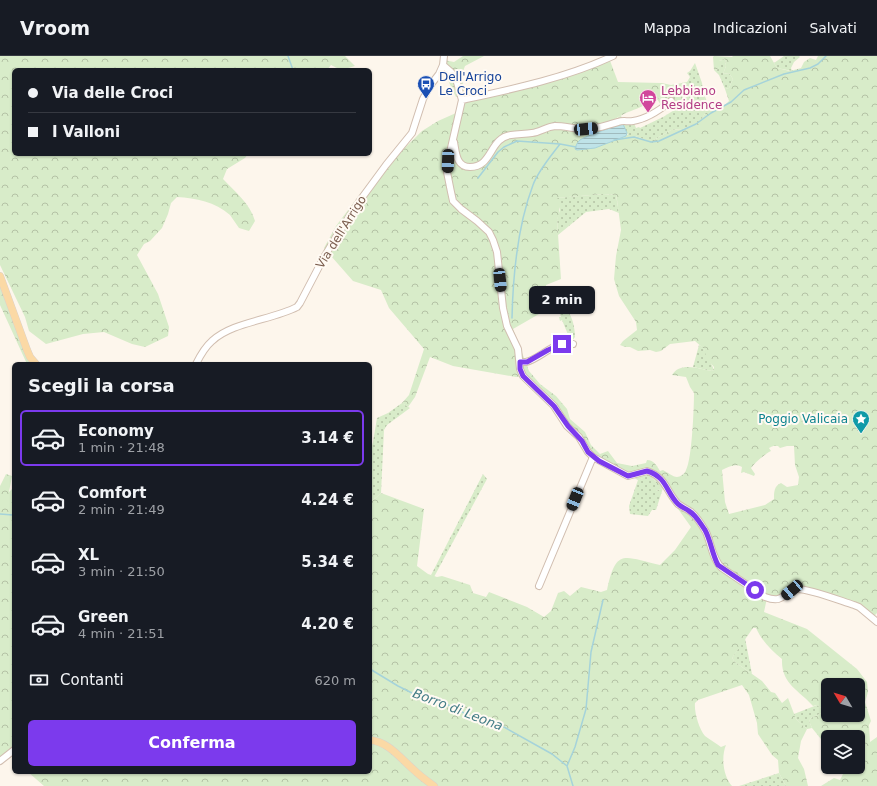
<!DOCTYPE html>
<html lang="it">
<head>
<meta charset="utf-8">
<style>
  :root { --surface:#171b24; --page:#20242c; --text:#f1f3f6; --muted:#9ea1a6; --line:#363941; --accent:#7c3aed }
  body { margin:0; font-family:"DejaVu Sans",sans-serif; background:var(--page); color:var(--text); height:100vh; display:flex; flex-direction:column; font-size:15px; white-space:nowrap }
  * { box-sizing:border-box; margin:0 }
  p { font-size:13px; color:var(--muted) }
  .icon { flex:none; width:22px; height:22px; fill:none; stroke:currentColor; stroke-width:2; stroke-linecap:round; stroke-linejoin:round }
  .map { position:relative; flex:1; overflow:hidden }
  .details { position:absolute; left:12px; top:306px; width:360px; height:412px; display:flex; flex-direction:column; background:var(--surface); border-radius:6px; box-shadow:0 1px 3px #0004 }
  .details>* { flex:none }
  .banner { position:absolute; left:12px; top:12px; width:360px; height:88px; border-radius:6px; box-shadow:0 1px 3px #0004; display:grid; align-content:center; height:88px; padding:0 16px; background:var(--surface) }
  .needle { width:26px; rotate:308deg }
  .controls { position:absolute; left:821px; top:622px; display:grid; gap:8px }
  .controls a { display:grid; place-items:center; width:44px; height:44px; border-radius:6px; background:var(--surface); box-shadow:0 1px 3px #0004; font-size:20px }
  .end { position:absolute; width:18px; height:18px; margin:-9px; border:5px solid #7c3aed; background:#fff; box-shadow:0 0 0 2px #fff }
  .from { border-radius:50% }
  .bubble { position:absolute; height:28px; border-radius:6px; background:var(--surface); box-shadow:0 1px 3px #0004; font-size:13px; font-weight:800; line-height:28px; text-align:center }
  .car { position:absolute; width:12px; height:24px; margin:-12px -6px; border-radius:5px; box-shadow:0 0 3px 1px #0007; background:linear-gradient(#222 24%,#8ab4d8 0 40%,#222 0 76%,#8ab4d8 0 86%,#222 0) }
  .banner b { display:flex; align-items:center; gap:14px; height:38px; font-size:15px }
  .banner b+b { border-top:1px solid var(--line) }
  .banner i { width:10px; height:10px; background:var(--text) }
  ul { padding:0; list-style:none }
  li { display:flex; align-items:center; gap:12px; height:56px; margin:0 8px 6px; padding:0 8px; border:2px solid transparent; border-radius:6px }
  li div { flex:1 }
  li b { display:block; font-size:15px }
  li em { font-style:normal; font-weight:800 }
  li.on { border-color:var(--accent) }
  li>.icon { width:36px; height:36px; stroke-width:1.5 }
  h2 { padding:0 16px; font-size:18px; line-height:48px }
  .pay { display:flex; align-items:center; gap:10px; height:44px; padding:0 16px; font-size:15px }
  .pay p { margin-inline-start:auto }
  .action { display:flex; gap:8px; margin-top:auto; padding:8px 16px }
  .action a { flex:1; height:46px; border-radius:6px; background:var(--accent); color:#fff; font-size:16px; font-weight:800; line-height:46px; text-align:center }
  header { display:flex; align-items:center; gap:24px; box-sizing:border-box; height:56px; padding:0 20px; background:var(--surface); border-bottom:1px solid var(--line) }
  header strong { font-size:19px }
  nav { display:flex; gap:22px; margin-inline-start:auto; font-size:14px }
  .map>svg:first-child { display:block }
  .green { fill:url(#green-dots) }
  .forest { fill:url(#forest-crowns); fill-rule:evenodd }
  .water { fill:url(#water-rules); stroke:#a5d3da }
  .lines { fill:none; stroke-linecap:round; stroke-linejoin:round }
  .stream { stroke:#a5d3da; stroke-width:1.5 }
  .minor-casing { stroke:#d1beb0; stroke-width:8 }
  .major-casing { stroke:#dad1cd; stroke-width:8 }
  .minor { stroke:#fff; stroke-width:6 }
  .major { stroke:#fbd9a5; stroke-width:7 }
  .route { stroke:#7c3aed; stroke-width:5 }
  .labels { text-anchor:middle; stroke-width:4; stroke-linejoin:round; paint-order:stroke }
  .transit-label { font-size:12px; fill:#164399; stroke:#fffaf3; text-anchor:start }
  .hotel-label { font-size:12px; fill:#b23c85; stroke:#fffaf3; text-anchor:start }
  .street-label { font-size:12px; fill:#7a5c4d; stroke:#fffaf3 }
  .culture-label { font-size:12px; fill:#0d838f; stroke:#fffaf3; text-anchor:end }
  .water-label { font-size:13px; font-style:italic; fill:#437c86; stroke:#fffaf3 }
</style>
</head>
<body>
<header>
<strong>Vroom</strong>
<nav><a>Mappa</a><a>Indicazioni</a><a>Salvati</a></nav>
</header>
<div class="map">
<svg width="877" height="730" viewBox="0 0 877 730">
  <defs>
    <pattern id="green-dots" width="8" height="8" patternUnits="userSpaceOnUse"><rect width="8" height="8" fill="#d8ecc9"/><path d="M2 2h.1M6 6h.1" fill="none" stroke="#b4c2a5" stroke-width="1.8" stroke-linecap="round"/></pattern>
    <pattern id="forest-crowns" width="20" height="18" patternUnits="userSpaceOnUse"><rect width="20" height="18" fill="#d8ecc9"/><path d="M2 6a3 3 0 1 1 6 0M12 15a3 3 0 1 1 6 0" fill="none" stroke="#b4c2a5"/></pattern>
    <pattern id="water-rules" width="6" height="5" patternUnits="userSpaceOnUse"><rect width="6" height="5" fill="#bfe3e8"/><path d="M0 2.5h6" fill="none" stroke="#a0bbbe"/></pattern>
  </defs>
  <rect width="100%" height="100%" fill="#fdf6ec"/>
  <path class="green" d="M784 0H799L800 1 794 6 791 12 792 15 777 12 774 7Z
    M725 3 726 10 723 18 729 17 733 23 729 32 725 33 719 19 714 14 718 13 719 5Z
    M695 7 702 27 706 56 701 64 696 68 683 73 671 74 654 84H646L635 80H626L628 78 617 69 604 75 606 71 621 59 622 64 634 67 636 72 639 71 640 72 663 61 676 53 670 44 661 49 657 43 670 36 671 29 687 26 690 21 687 17 690 15Z
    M603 138 616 139 619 157 609 153 586 156 558 179 557 163 560 154 556 142Z
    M556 230C563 239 558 249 548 253V234Z
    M562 251C572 255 575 271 575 281L571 286 562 264 560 265 559 261H561L558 252Z
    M699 289C701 290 703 291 704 293 705 294 714 313 714 314L712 315 693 311Z
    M402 347 410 352 387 369 384 374 381 437 370 447V397L373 386 377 362 388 357Z
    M483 418 487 423 434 521 431 519Z
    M650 419 656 426V435L663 432 656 454H652L648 460 630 458 629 450 638 424Z
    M745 582 752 618 735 606 732 602Z
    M817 649 822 653V657L811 662 809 665 812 672 807 673 796 663 794 658Z
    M779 717 786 730H739Z"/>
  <path class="forest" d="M0 0H345L355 10 341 14 331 9 327 14H14V98H248L245 102 227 113 223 123C235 136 250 147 255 165L249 175 239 172C236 168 233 163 230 159 215 146 196 142 177 141L171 147 168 158 162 172 150 185 144 188 137 199 158 238 169 271 168 280 145 291 132 288 104 276 83 278 46 288 29 275 25 261 0 209Z
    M463 0H484L465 10 462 18 464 36 461 41H456L445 18 444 4 454 6Z
    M714 0 732 1 733 0H770L777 12 790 15 801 12 804 6 810 2 816 4 818 0H877V557L872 562 859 551 794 533 783 541 767 542 764 556 807 573 857 613 867 626 868 636 865 646 871 665 869 669 870 686 877 681V730H821L834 722 840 724 844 716 845 711H858V681H828V688H825L812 672 809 665 811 662 822 657V653L817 649 813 650C799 634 781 628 782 603 771 594 762 585 756 572H753L732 602 735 606 762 625 771 636 775 637 782 647 788 642 796 663 807 673 801 685 798 702 804 713 808 730H786L779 717 778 704 772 699 758 678 757 667 749 639 742 629 698 644 695 647C694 656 699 673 705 680 710 684 716 687 721 691L726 689C721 701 723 720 732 730H44L28 716H370V447L381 437 424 453 417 510 428 518 437 521 442 520 470 529 473 537 486 541 489 536 527 551 544 561 551 555 558 537 564 535 570 540 581 531 601 536 607 534C616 491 624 501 660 509L675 494 691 471 663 432 656 435V426L651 419 638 424 599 405 554 350 523 320 516 321 453 310 430 301 415 341 408 351 402 347 409 339 424 293 389 252 381 234 353 225 324 192 336 170 367 129 422 75 438 65 456 57 459 46 545 24 609 2 618 26 662 27 671 29V36C662 40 654 45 645 49 631 56 613 59 604 75L581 83 577 94 595 92 626 80H635L646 84H654L671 74 683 73 696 68 701 64 706 56 703 35 709 51 725 49 729 45 725 33 729 32 733 23 729 17 723 18 726 10 725 3 719 5 720 8 718 13 714 14 713 1ZM603 138 616 139 617 144 621 174 616 200 614 223 619 240 636 266 637 274 623 285 620 289 625 291H630L638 295 650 294 656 296 661 295 670 288 695 285 704 293 707 303 714 311V314L712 315C700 313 680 305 672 319L686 321 690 331 694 337C694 352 692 403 686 414 685 418 680 421 677 421 673 421 667 416 663 414L660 415C657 410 654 404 647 404L646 407 632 410 617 407 608 395 600 398 591 389 585 376 570 363 567 353 556 340 540 328 529 315 513 273 546 254V229L561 223 557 163C561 157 558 152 560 146L557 142ZM773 390H778L780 392 787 390H794L795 409 799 421 798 429 787 431 781 427C774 430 774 436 774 443L765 449 729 458 725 446 722 414C729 411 735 407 742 411L741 417 744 416 754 420 755 418 751 412C755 406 765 398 771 395L769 392ZM828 629H858V659H828Z
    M0 220 36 308H27L0 249Z
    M6 418 12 420 9 436 14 431V702L10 697 0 705V430Z"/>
  <path class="water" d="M623 68 627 77 626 80 595 92 577 94 575 93C576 89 577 87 580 84 583 81 618 69 623 68Z"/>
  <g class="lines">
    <path class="stream" d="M288 0 293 14
      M614 84 634 81 651 86 659 85 696 68 711 57 731 46 744 34 784 18 810 12 818 8 826 0
      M478 122 498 96 504 91 517 85 560 88 576 91
      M512 262C513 218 517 171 533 129 538 115 551 100 560 88
      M0 458 13 459
      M370 613 398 630 424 643 444 647 472 661 495 666 552 698 567 710 573 730
      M567 710 575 691 586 653 591 596 603 544"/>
    <g class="minor-casing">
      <path id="minor" d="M443 9 451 16 456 23 462 44 448 105 447 116 451 136 453 145 461 153 477 165 489 176 493 184 497 196 503 252 507 270 518 293 520 313 523 320 554 350 567 370 579 381 588 396 593 401 628 420 647 415C666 421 666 435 678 448 682 451 687 453 691 456 697 461 702 469 706 476 711 487 713 505 722 512L765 541C786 549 782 534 796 533 808 532 841 545 854 549L859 551 877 566
        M462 44C513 33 566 22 613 0
        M454 86C456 96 456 111 470 111 493 111 489 82 511 79 518 78 525 78 532 77 540 76 546 71 555 70 565 70 575 73 586 73 598 73 606 69 618 66 623 64 628 66 633 65 647 63 660 54 671 45
        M520 306C522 306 524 306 526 306 540 303 556 283 573 288
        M196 308C200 300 205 291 212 285 232 266 272 264 297 251L300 247 323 203 336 181 361 143 386 109 412 77 423 43 429 31 439 18 443 9 444 0
        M539 530 593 401
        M0 705 14 694"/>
    </g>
    <g class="major-casing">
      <path id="major" d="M0 220 27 294 30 301 36 308
        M370 684C389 686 400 702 414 714 420 720 427 725 434 730"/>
    </g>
    <use href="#minor" class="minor"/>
    <use href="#major" class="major"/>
  </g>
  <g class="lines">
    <path class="route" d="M562 288 548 294 527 306H520V313L523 320 554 350 568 370 582 385 588 396 599 405 628 420 647 415C667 421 666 436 678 448 681 451 685 452 689 455 696 459 700 467 705 474 711 485 712 498 718 509L755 534"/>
  </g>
  <defs>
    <g id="bus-pin" transform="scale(0.9)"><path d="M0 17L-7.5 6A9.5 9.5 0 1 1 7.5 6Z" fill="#1a4fb4" stroke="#fffaf3"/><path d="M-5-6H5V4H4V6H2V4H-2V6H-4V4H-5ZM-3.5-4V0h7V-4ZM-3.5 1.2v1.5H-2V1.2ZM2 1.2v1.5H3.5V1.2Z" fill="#fff"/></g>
    <g id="hotel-pin" transform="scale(0.9)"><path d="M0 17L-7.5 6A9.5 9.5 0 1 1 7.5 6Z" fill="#d1479c" stroke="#fffaf3"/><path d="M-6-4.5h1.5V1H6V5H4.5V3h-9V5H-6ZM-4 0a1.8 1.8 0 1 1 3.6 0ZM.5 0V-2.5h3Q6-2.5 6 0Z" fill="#fff"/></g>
    <g id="sight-pin" transform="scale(0.9)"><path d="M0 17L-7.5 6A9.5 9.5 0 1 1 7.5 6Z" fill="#0f9aa8" stroke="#fffaf3"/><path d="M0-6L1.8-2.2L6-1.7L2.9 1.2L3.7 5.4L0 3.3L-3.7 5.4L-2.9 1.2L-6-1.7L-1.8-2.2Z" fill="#fff"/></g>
  </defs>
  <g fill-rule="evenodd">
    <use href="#bus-pin" x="426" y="28"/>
    <use href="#hotel-pin" x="648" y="42"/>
    <use href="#sight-pin" x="861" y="363"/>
  </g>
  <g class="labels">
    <g class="transit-label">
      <text x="439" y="25">Dell'Arrigo<tspan x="439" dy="14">Le Croci</tspan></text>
    </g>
    <g class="hotel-label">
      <text x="661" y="39">Lebbiano<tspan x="661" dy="14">Residence</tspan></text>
    </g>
    <g class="street-label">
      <text transform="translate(341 176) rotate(-58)" y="4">Via dell'Arrigo</text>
    </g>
    <g class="culture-label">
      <text x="848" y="367">Poggio Valicaia</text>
    </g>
    <g class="water-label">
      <text transform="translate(458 653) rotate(21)" y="5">Borro di Leona</text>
    </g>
  </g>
</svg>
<div class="controls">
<a><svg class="needle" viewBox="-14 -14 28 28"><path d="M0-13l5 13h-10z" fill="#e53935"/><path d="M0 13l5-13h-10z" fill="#9ea1a6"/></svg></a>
<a><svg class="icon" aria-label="layers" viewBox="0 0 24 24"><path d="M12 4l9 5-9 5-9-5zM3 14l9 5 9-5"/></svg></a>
</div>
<i class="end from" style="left:755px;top:534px"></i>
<i class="end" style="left:562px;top:288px"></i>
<div class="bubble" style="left:529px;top:230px;width:66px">2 min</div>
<i class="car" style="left:586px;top:73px;rotate:84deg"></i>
<i class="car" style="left:448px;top:105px;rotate:182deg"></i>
<i class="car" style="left:500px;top:224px;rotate:174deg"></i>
<i class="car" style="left:575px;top:443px;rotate:202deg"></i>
<i class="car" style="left:792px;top:534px;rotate:230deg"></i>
<div class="banner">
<b><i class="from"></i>Via delle Croci</b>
<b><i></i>I Valloni</b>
</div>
<section class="details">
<h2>Scegli la corsa</h2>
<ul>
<li class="on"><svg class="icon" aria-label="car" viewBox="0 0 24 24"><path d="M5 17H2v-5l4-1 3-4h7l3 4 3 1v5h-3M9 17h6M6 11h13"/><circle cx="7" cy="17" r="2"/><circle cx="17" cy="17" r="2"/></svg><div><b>Economy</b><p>1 min · 21:48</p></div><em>3.14 €</em></li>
<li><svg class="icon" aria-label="car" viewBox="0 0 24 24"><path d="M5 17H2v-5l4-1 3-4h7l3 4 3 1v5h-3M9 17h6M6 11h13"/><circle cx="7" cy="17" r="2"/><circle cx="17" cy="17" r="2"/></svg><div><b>Comfort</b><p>2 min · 21:49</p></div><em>4.24 €</em></li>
<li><svg class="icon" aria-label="car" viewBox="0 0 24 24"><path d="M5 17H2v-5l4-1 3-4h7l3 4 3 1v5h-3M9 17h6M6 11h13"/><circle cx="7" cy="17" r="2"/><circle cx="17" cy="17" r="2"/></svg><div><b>XL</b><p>3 min · 21:50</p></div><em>5.34 €</em></li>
<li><svg class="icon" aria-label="car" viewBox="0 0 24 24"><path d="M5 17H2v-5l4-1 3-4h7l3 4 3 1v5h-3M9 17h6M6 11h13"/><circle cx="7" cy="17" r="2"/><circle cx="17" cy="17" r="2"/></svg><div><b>Green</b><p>4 min · 21:51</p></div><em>4.20 €</em></li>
</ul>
<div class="pay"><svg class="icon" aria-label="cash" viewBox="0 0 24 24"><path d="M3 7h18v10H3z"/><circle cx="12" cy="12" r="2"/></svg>Contanti<p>620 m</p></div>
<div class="action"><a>Conferma</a></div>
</section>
</div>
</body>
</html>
